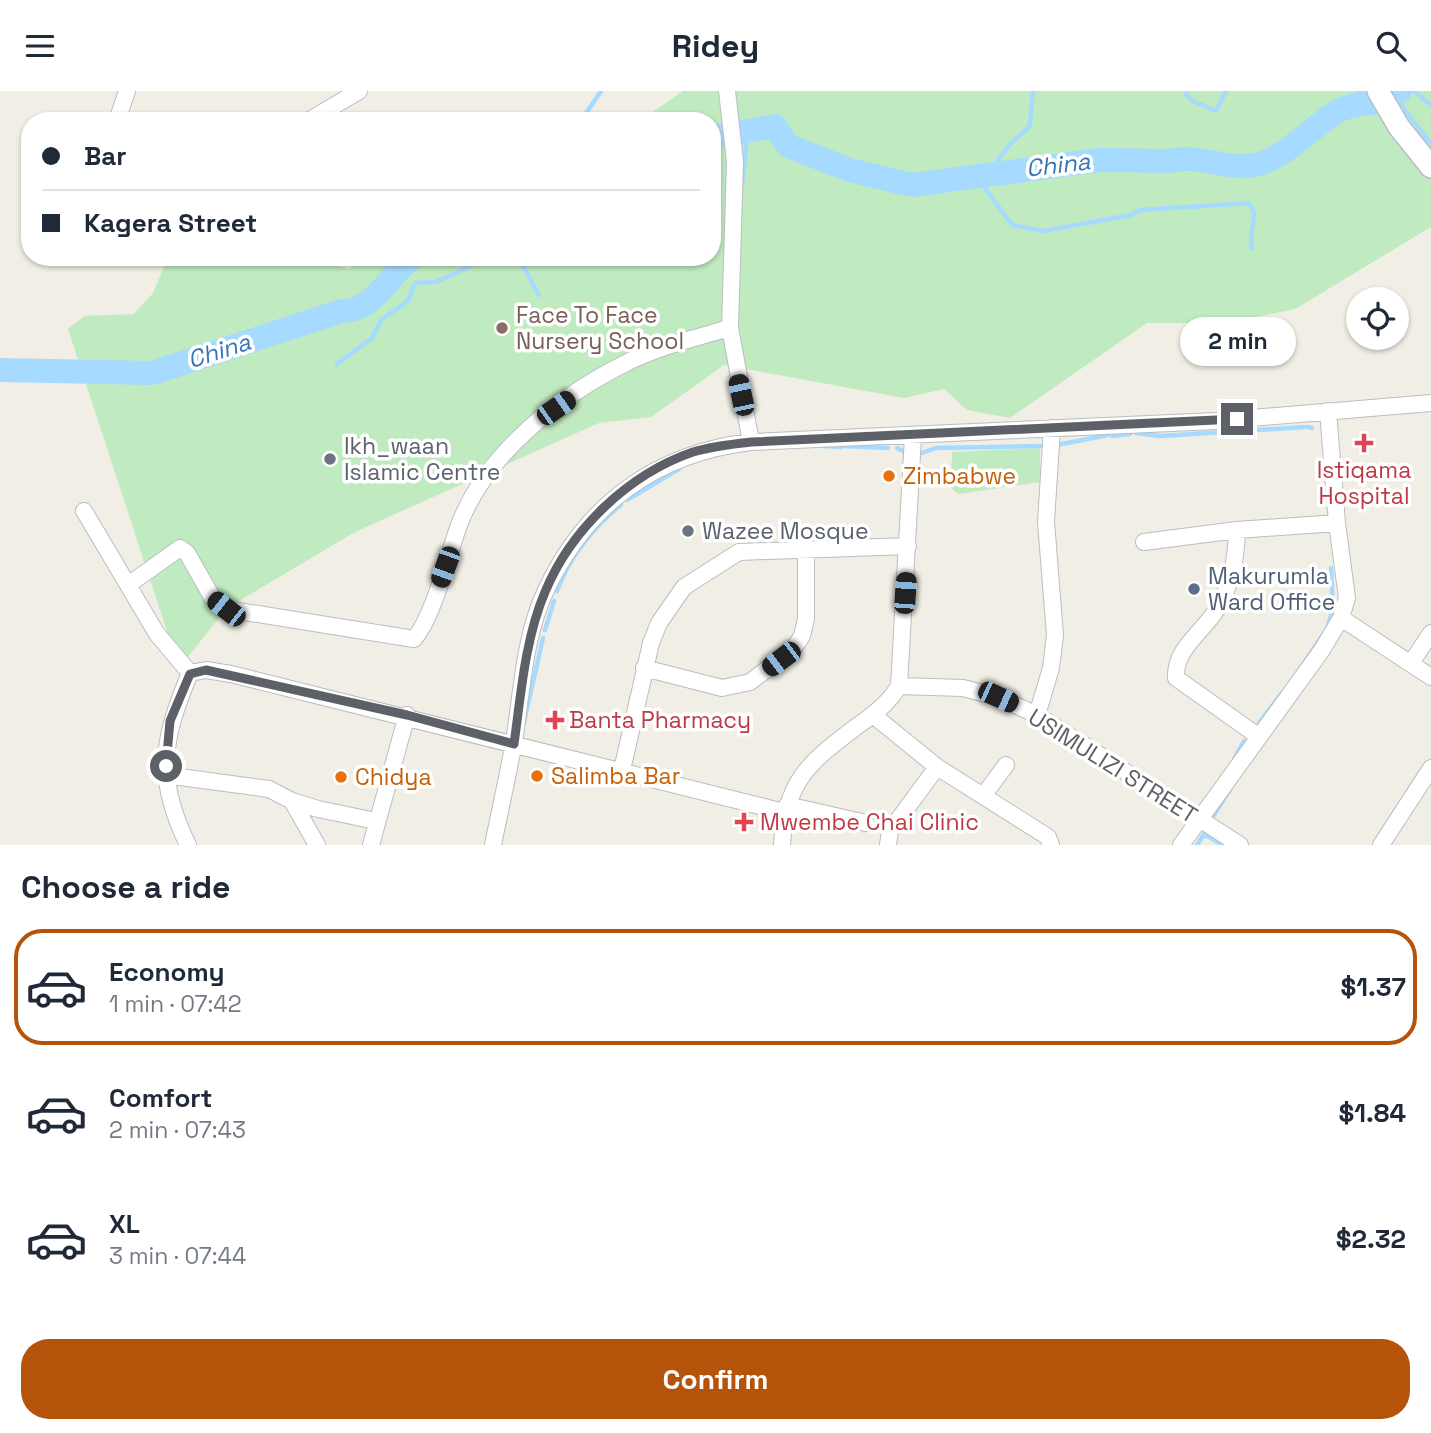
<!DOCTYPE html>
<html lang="en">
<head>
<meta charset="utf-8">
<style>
  :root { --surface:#fff; --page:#f6f6f7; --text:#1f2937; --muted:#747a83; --line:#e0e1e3; --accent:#b45309 }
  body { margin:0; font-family:"Space Grotesk",sans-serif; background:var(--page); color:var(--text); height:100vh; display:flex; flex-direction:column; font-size:26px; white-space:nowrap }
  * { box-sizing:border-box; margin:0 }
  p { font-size:23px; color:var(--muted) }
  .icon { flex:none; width:38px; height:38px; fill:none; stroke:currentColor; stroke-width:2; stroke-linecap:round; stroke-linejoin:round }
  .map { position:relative; height:754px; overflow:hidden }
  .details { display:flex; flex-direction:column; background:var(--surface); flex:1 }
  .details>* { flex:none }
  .guide { position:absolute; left:21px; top:21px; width:700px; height:154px; border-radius:28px; box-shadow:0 2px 5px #0004; display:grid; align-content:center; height:154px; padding:0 21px; background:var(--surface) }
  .buttons { position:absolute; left:1346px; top:196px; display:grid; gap:14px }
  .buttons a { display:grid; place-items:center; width:63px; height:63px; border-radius:50%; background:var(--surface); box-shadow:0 2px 5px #0004; font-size:35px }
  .end { position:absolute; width:32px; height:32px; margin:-16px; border:9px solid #5d6167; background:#fff; box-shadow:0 0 0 4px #fff }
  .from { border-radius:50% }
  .bubble { position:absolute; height:49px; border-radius:24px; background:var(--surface); box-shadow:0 2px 5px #0004; font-size:23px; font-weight:800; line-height:49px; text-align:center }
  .car { position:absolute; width:21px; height:42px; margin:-21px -10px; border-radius:9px; box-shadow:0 0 5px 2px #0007; background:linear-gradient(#222 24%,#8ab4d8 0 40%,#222 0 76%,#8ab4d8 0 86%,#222 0) }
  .guide b { display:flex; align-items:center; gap:24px; height:66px; font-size:26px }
  .guide b+b { border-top:2px solid var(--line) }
  .guide i { width:18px; height:18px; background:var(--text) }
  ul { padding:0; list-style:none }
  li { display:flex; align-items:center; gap:21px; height:116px; margin:0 14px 10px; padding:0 7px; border:4px solid transparent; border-radius:28px }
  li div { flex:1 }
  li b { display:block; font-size:26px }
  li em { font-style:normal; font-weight:800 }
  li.on { border-color:var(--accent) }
  li>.icon { width:63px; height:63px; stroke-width:1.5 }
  h2 { padding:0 21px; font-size:32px; line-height:84px }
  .action { display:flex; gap:14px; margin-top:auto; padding:14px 21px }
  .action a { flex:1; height:80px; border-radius:28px; background:var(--accent); color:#fff; font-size:28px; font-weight:800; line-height:80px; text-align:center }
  header { display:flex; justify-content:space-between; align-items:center; height:91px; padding:0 21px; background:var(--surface); font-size:32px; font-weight:800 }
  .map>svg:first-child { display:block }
  .green { fill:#c0eabf }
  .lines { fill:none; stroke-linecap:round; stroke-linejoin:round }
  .stream { stroke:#a7daff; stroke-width:4.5 }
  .river { stroke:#a7daff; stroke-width:24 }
  .street-casing { stroke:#babdc2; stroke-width:18 }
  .secondary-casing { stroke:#babec4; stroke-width:24 }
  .street { stroke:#fff; stroke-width:16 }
  .secondary { stroke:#fff; stroke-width:21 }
  .route { stroke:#5d6167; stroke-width:9 }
  .education-dot { fill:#8d6e63; stroke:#fff; stroke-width:2.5 }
  .health-dot { fill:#e0444e; stroke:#fff; stroke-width:2.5 }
  .worship-dot { fill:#6b7280; stroke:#fff; stroke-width:2.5 }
  .food-dot { fill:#e8710a; stroke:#fff; stroke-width:2.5 }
  .service-dot { fill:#5c6f8a; stroke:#fff; stroke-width:2.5 }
  .labels { text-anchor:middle; stroke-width:7; stroke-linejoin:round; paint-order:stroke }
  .education-label { font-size:23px; fill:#785e54; stroke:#fff; text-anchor:start }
  .worship-label { font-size:23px; fill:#5b616d; stroke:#fff; text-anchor:start }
  .health-label { font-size:23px; fill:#be3a42; stroke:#fff; text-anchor:start }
  .food-label { font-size:23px; fill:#c56008; stroke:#fff; text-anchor:start }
  .service-label { font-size:23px; fill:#4e5e75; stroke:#fff; text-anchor:start }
  .street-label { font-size:23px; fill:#5d6167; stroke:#fff }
  .water-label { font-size:24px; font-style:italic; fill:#3674b3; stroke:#fff }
</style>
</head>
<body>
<header><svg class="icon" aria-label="menu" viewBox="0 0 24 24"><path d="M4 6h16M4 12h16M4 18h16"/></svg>Ridey<svg class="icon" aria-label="search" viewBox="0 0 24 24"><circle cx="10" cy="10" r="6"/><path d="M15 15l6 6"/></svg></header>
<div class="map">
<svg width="1431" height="754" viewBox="0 0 1431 754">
  <rect width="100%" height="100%" fill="#f1eee5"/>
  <path class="green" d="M683 0H1431V136L1295 218 1227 232H1147L1010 327 967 319 944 298 904 307 724 274 651 326 599 332 355 441 227 517 179 577 68 238 85 225 134 223 153 202 168 166H306L349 178 360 166H712V30H640Z
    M1040 357V391L958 403 951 397 952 361Z"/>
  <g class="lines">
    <path class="stream" d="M1360 0 1364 11
      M1395 0 1404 18 1431 53
      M1414 0 1431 14
      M1186 3 1193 10 1216 20 1226 0
      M581 30 601 0
      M997 81 996 72 1009 54 1030 35 1033 0
      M976 85 1012 134 1043 140 1131 124 1139 119 1249 112 1254 121 1253 135
      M742 94 748 39
      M1251 157 1252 138
      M518 166 539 204
      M337 273 372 247 381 229 408 210 415 192 436 191 490 166
      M1308 336 1312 337
      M1136 342 1160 345 1305 336
      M1112 345 1130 343
      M1057 354 1108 344
      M824 355 841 356
      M843 355 888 357
      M897 357 905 361
      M919 363 936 357 1041 355
      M627 409 679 378
      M557 500C568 468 594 435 621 414
      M1328 535 1333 518 1331 477
      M545 539 554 510
      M1292 590 1322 545
      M524 631 543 547
      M1259 632 1282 602
      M1234 668 1244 650
      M1210 730 1231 697
      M1197 754 1204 743 1223 754"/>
    <path class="river" d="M712 46 775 35 788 55 850 79 912 94 1099 69 1170 70C1198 62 1226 80 1255 74 1288 66 1310 36 1340 19 1350 14 1360 13 1371 12 1380 12 1392 4 1400 0
      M0 279 152 282 342 220C375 220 389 183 413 166"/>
    <g class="street-casing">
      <path id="street" d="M727 0 735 70 730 237 751 351
        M117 30 127 0
        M308 30 359 0
        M84 420 157 543 190 582
        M1237 439C1236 468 1232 493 1217 518 1204 540 1174 558 1176 587L1258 645
        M1144 451 1237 439 1337 432
        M128 494 180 457 187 462 212 506 226 518 414 548C435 524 448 461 461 429 489 361 560 305 624 273 657 256 695 247 730 237
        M1341 527 1431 586
        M1411 572 1431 542
        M644 577 722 597 750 591 793 558 802 545 806 528V456
        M190 582 206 579 231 583 784 721
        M899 595 963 597 998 606 1037 624 1240 754
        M873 624 937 676 1048 746 1051 754
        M1037 624 1051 577 1055 544 1046 431 1052 337
        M622 679 651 552 659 532 684 496 739 461 908 455
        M165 684 269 698 292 710 318 718 376 730
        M983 705 1006 674
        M292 710 317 754
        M787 714 866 732
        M188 754C155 687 162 649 190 582
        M371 754 407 624
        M493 754C500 718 509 681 515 644 522 597 525 543 546 499 587 412 657 362 751 351L1216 330 1431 312
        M782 754C786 690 807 673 856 636 873 624 888 613 899 595L913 345
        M888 754 890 740 937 676
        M1181 754 1322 559 1341 527 1347 507 1337 432 1328 320
        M1381 754 1431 677"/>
    </g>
    <g class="secondary-casing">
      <path id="secondary" d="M1378 0 1399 36 1431 76"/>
    </g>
    <use href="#street" class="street"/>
    <use href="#secondary" class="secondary"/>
  </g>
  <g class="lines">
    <path class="route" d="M166 675 170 630 190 583 206 579 407 624 514 653C521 603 525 548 545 501 571 438 629 383 693 361 712 355 732 353 751 351L1237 328"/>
  </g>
  <circle class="education-dot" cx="502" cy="237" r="7"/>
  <g class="health-dot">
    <path d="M1360.5 341.5h7v7h7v7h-7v7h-7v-7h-7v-7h7z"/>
    <path d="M551.5 618.5h7v7h7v7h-7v7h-7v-7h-7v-7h7z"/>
    <path d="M740.5 720.5h7v7h7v7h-7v7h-7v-7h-7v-7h7z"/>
  </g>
  <g class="worship-dot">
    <circle cx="330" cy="368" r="7"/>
    <circle cx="688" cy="440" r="7"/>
  </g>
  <g class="food-dot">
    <circle cx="889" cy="385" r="7"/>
    <circle cx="537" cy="685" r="7"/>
    <circle cx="341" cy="686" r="7"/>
  </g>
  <circle class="service-dot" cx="1194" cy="498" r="7"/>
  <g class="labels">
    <g class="education-label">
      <text x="516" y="232">Face To Face<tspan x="516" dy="26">Nursery School</tspan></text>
    </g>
    <g class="worship-label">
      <text x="344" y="363">Ikh_waan<tspan x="344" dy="26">Islamic Centre</tspan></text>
      <text x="702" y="448">Wazee Mosque</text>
    </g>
    <g class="health-label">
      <text x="1364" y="387" text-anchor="middle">Istiqama<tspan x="1364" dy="26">Hospital</tspan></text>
      <text x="569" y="637">Banta Pharmacy</text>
      <text x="760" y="739">Mwembe Chai Clinic</text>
    </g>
    <g class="food-label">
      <text x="903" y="393">Zimbabwe</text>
      <text x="551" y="693">Salimba Bar</text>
      <text x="355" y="694">Chidya</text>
    </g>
    <g class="service-label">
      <text x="1208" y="493">Makurumla<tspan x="1208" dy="26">Ward Office</tspan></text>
    </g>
    <g class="street-label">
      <text transform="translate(1113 675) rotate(32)" y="8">USIMULIZI STREET</text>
    </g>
    <g class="water-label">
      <text transform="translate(1058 74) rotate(-7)" y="8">China</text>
      <text transform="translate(219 260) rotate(-18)" y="8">China</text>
    </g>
  </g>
</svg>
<div class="buttons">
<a><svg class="icon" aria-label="locate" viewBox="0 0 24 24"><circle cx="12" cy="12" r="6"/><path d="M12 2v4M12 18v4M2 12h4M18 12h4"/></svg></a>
</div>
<i class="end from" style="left:166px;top:675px"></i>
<i class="end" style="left:1237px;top:328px"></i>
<div class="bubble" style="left:1180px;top:226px;width:116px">2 min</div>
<i class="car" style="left:741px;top:304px;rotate:348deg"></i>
<i class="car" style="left:556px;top:317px;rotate:55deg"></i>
<i class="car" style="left:445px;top:476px;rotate:200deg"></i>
<i class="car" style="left:905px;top:502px;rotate:4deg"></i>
<i class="car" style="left:226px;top:518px;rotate:308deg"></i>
<i class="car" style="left:781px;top:568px;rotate:233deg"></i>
<i class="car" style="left:998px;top:606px;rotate:115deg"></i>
<div class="guide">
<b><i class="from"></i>Bar</b>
<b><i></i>Kagera Street</b>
</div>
</div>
<section class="details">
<h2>Choose a ride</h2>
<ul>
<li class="on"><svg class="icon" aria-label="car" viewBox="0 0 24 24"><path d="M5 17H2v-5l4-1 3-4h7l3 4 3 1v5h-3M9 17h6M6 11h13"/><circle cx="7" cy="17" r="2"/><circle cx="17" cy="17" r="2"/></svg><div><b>Economy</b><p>1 min · 07:42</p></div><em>$1.37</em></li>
<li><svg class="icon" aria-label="car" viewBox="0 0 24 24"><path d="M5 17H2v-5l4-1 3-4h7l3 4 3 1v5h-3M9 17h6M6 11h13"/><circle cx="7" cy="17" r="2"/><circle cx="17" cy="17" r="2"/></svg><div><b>Comfort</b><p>2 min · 07:43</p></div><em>$1.84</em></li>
<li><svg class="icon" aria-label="car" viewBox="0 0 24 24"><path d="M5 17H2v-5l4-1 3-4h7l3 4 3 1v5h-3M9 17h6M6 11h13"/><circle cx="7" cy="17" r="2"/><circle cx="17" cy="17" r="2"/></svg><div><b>XL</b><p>3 min · 07:44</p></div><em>$2.32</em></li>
</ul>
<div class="action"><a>Confirm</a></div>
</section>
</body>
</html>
